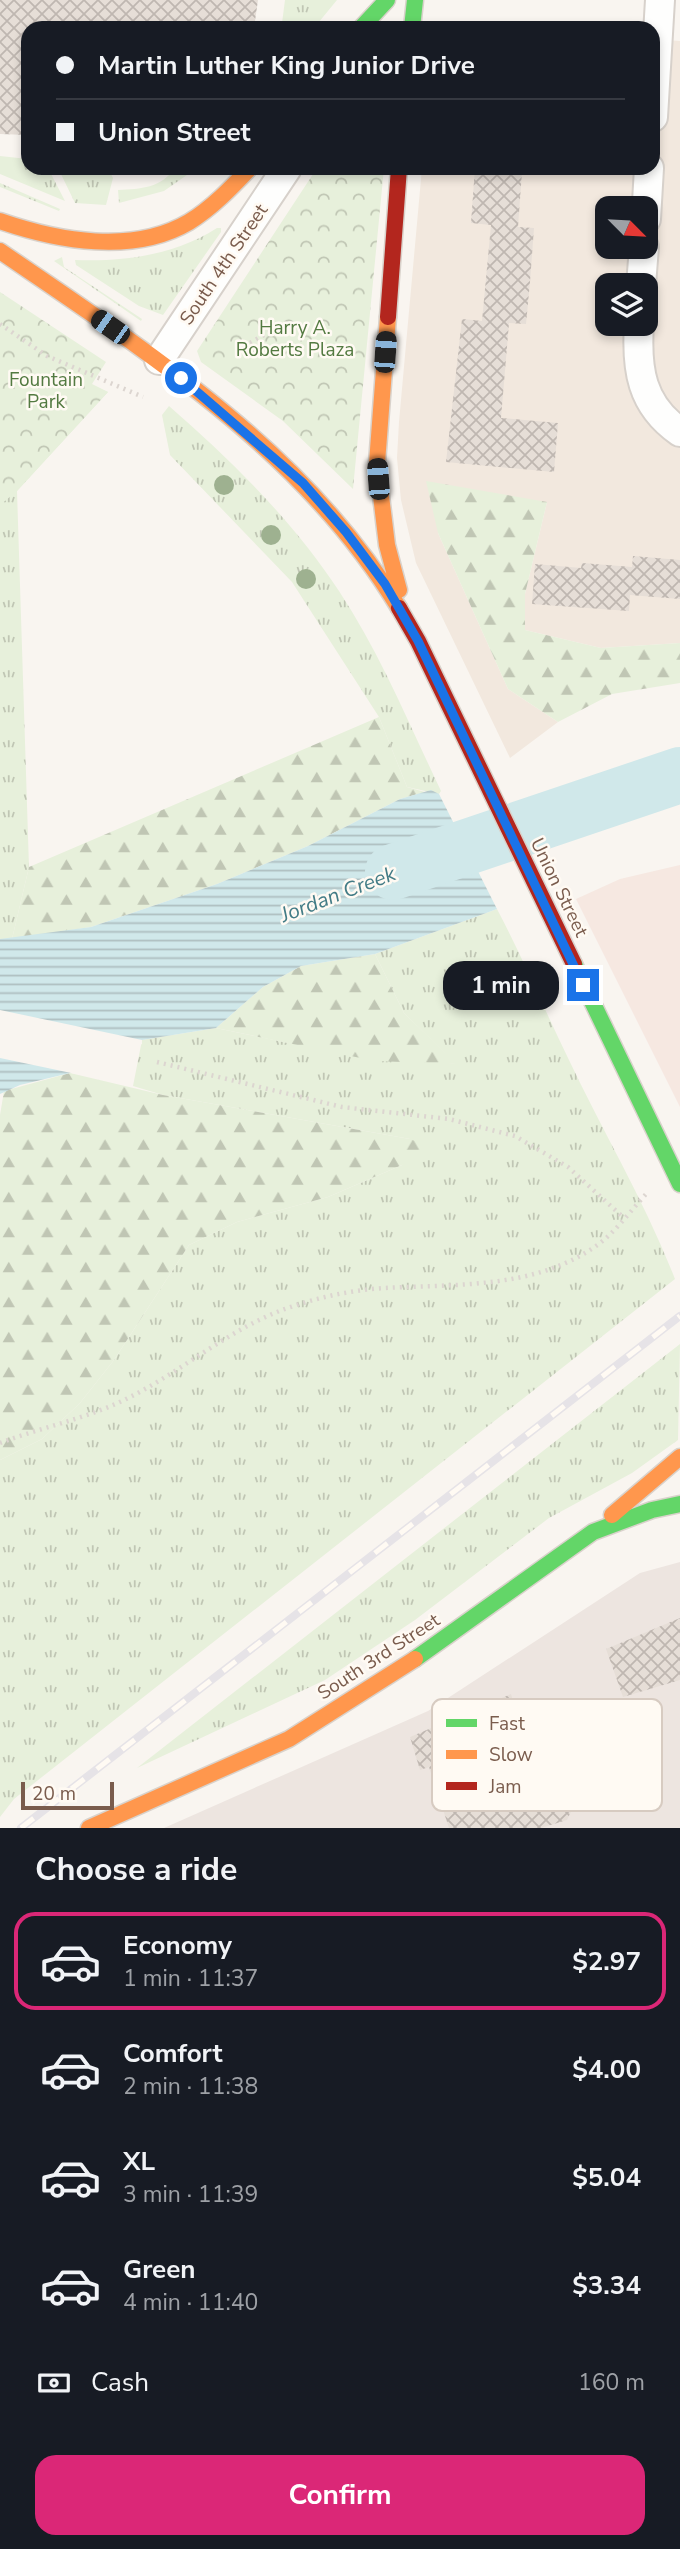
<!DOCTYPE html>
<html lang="en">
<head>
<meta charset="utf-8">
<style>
  :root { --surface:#171b24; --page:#20242c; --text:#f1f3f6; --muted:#9ea1a6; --line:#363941; --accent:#db2777 }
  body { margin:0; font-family:"Nunito Sans",sans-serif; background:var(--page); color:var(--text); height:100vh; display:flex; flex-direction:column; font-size:26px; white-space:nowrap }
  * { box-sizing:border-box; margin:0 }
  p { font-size:23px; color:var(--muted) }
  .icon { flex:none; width:38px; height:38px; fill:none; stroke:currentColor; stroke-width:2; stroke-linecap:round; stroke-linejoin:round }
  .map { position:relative; height:1828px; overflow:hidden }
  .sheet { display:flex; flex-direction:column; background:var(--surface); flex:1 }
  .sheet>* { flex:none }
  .banner { position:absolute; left:21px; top:21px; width:639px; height:154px; border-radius:21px; box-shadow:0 4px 10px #0003; display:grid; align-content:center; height:154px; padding:0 35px; background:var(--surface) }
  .needle { width:46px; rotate:114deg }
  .tools { position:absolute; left:595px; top:196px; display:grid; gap:14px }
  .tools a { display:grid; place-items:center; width:63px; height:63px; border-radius:14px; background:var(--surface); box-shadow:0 4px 10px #0003; font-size:35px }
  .scale { position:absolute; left:21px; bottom:18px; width:93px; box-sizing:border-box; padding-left:7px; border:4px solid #7a5c4d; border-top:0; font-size:19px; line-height:24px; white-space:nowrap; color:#7a5c4d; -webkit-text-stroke:5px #fffaf3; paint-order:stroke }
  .end { position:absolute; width:32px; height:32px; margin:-16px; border:9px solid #1a73e8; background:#fff; box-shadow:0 0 0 4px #fff }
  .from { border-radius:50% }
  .bubble { position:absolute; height:49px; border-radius:21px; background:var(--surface); box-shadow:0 4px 10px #0003; font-size:23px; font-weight:700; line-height:49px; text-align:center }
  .car { position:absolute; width:21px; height:42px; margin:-21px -10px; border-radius:9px; box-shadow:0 0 5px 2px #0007; background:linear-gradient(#222 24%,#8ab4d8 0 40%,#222 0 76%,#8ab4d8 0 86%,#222 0) }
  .banner b { display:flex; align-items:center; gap:24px; height:66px; font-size:26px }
  .banner b+b { border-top:2px solid var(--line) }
  .banner i { width:18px; height:18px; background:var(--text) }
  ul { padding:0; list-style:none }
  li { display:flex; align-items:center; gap:21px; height:98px; margin:0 14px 10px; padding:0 21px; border:4px solid transparent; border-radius:21px }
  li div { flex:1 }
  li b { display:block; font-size:26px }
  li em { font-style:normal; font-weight:700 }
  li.on { border-color:var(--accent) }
  li>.icon { width:63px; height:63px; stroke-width:1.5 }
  h2 { padding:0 35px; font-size:32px; line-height:84px }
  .pay { display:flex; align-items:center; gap:18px; height:77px; padding:0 35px; font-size:26px }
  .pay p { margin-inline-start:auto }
  .button { display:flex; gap:14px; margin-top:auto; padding:14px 35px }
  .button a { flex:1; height:80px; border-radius:21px; background:var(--accent); color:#fff; font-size:28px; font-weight:700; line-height:80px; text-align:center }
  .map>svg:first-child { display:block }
  .residential { fill:#f2e8de; fill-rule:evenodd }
  .commercial { fill:#f6e8e1 }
  .industrial { fill:#ede5e0 }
  .grass { fill:url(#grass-tufts) }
  .forest { fill:url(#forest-firs) }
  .park { fill:url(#park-crowns) }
  .water { fill:url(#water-rules) }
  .pier { fill:#f9f5f0 }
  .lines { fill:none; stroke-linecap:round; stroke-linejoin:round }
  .river { stroke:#d0e8ea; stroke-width:56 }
  .building { fill:url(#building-cross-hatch) }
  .street-casing { stroke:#d7d1cb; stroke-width:32 }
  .fast-casing { stroke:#d9d2cb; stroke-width:19 }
  .slow-casing { stroke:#d9d2cb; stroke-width:19 }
  .jam-casing { stroke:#d9d2cb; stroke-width:19 }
  .path { stroke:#dcd5d0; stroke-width:4.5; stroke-dasharray:2 5; stroke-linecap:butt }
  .street { stroke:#fefefd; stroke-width:28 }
  .fast { stroke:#63d668; stroke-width:16 }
  .slow { stroke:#ff974d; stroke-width:16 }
  .jam { stroke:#b3261e; stroke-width:16 }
  .rail-casing { stroke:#e6e3e7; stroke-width:8 }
  .rail { stroke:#fffaf3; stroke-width:5; stroke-dasharray:16; stroke-linecap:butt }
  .tree { fill:#9eb190 }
  .route { stroke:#1a73e8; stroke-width:9 }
  .labels { text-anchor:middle; stroke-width:5; stroke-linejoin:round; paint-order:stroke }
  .street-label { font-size:19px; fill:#7a5c4d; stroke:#fffaf3 }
  .park-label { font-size:19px; fill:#537a41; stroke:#fffaf3 }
  .water-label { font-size:21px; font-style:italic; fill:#437c86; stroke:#fffaf3 }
  .key { fill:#fffaf3; stroke:#d7cbc1; stroke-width:2 }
  .key-label { font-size:19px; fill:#7a5c4d }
</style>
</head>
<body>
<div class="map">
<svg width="680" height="1828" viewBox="0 0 680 1828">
  <defs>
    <pattern id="grass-tufts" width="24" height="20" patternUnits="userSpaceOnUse" patternTransform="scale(1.75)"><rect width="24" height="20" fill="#e7f0db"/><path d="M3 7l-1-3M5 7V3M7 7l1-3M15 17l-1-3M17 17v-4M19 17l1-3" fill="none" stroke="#c0c6b4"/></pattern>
    <pattern id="forest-firs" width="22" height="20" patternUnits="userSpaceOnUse" patternTransform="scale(1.75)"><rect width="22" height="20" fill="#e7f0db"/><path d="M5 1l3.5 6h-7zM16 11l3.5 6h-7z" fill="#c0c6b4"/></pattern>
    <pattern id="park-crowns" width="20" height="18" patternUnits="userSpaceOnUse" patternTransform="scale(1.75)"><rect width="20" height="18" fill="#e7f0db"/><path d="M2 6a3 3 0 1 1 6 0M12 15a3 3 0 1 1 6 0" fill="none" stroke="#c0c6b4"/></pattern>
    <pattern id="water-rules" width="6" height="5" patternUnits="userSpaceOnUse" patternTransform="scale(1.75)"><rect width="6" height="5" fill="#d0e8ea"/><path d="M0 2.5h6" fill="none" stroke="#aebfc0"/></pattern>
    <pattern id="building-cross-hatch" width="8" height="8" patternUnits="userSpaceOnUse" patternTransform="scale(1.75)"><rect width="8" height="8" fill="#e6ded7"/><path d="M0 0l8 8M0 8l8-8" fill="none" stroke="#bfb7b1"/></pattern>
  </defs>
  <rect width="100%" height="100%" fill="#f9f5f0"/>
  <path class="residential" d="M653 39 680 41V643L601 648 525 630V594L547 502 438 533 508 689 558 722 510 758 416 563 401 500 397 458 399 422 422 168H653ZM607 208H646V247H607ZM607 285H646V324H607Z"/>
  <path class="commercial" d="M680 865V1107L576 899 620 879Z"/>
  <path class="industrial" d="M680 1562V1828H164L428 1711 640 1573Z"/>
  <path class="grass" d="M285 0H337L314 28H254L255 21 282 23Z
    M0 156 28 159V168H48L65 201 0 174Z
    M58 168H108L113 178 106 205 75 203Z
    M175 168H197L164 191 119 203 118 190C141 189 161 188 175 168Z
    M0 183 60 209 59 211 0 187Z
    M217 228H221V232L163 315 139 306 76 265 75 260C124 262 175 255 217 228Z
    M62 257 64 267 142 319 141 321 54 261Z
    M0 335 39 362 108 392 17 491 29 867 12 939H0Z
    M169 406C233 462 292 520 339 591 380 653 409 724 441 791L439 794 407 787 379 717 292 582 170 455 162 415Z
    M497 909C523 958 544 1009 568 1058 603 1132 645 1202 675 1279L14 1799 0 1817V1460L42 1439 80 1403 114 1360 189 1245 237 1222 328 1197 402 1165 410 1139 163 1095 133 1086 142 1040 216 1028 289 1043 456 1064 404 1013 375 954Z
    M680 1344 678 1440 632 1473 549 1518 415 1620 325 1680 137 1768Z"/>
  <path class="forest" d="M426 481 547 502 525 594V630L601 648 680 643V683L612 694 558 722 508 689 438 533Z
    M379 717 407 787 425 792 400 799 308 846 217 884 91 927 12 939 29 867Z
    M375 954 404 1013 457 1064 375 1061 216 1028 263 987 301 966Z
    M70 1073 163 1095 410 1139 429 1146 402 1165 328 1197 237 1222 189 1245 114 1360 80 1403 42 1439 0 1460V1115L4 1091Z"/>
  <path class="park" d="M317 168H384L353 489 283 421 201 362 197 351Z
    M0 292 106 362 92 384 108 392 17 491 0 505Z"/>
  <path class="water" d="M431 790 439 794 497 909 375 954 301 966 263 987 216 1028 142 1040 70 1073 20 1085 0 1094V939L91 927 217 884 308 846 400 799Z"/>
  <path class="pier" d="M0 1010 142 1040V1044L76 1074 0 1058Z"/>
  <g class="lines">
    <path class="river" d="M393 872 680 775"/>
  </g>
  <path class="building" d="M0 0H258L254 28H28V135L0 134Z
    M475 168H515L514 171 522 172 518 227 534 228 530 282 526 324 509 323 501 418 558 423 554 472 446 462 462 319 482 321 491 225 471 223Z
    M633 556 680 560V599L630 595 629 611 532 604 535 564 581 568 582 563 632 567Z
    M680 1618V1680L623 1697 606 1649Z
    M511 1694 521 1727 532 1724 554 1792 575 1803 567 1820 541 1828H449L429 1767 420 1770 410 1737Z"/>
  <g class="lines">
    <g class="street-casing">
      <path id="street" d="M653 117 660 0
        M646 219 649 168
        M641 285 644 247
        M639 324C636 369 641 405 680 432
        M159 360 287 168"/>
    </g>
    <g class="fast-casing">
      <path id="fast" d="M361 28 387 0
        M412 28 415 0
        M574 964 680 1184
        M415 1659 593 1532 652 1510 680 1504"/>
    </g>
    <g class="slow-casing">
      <path id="slow" d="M0 221C58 241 133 255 189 222 212 208 232 187 250 168
        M0 251C147 352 305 451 399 608
        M388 317 377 463 387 545 399 590
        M612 1515 680 1457
        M89 1828 289 1739 415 1659"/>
    </g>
    <g class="jam-casing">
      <path id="jam" d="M388 317 399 168
        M399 608 418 641 574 964"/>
    </g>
    <path class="path" d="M0 324 47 356 143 397
      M250 343 280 326
      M157 1062 342 1107 449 1119 515 1136 568 1167 624 1218
      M0 1443C42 1427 90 1418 130 1397 182 1371 227 1331 282 1310 315 1298 350 1290 385 1288 457 1284 534 1289 596 1246 615 1233 631 1210 647 1193"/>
    <use href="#street" class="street"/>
    <use href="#fast" class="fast"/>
    <use href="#slow" class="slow"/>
    <use href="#jam" class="jam"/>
    <g class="rail-casing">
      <path id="rail" d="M21 1828 680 1316"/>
    </g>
    <use href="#rail" class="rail"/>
  </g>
  <g class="tree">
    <circle cx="224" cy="485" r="10"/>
    <circle cx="271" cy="535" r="10"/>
    <circle cx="306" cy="579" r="10"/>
  </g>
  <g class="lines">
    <path class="route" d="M181 378 303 483 346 532 385 584 418 641 583 985"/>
  </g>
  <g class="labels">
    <g class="street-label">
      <text transform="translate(223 264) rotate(-56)" y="7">South 4th Street</text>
      <text transform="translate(560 887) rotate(64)" y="7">Union Street</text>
      <text transform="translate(378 1656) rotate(-33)" y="7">South 3rd Street</text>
    </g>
    <g class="park-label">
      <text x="295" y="334">Harry A.<tspan x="295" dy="22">Roberts Plaza</tspan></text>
      <text x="46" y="386">Fountain<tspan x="46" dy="22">Park</tspan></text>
    </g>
    <g class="water-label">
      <text transform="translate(338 894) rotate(-21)" y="7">Jordan Creek</text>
    </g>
  </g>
  <rect x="432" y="1699" width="230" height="112" rx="10" class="key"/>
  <rect x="446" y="1719" width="31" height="8" fill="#63d668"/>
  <rect x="446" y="1750" width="31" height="9" fill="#ff974d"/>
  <rect x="446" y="1782" width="31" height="8" fill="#b3261e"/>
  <g class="key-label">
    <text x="489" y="1730">Fast</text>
    <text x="489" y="1761">Slow</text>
    <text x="489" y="1793">Jam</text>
  </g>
</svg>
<div class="tools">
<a><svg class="needle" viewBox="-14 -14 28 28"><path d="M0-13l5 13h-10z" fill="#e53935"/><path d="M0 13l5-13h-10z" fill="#9ea1a6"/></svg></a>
<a><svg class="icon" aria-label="layers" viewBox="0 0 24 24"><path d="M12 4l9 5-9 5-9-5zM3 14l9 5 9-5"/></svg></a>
</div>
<div class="scale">20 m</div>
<i class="end from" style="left:181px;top:378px"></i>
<i class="end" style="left:583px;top:985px"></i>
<div class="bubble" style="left:443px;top:961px;width:116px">1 min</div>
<i class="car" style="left:110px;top:327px;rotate:305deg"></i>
<i class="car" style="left:385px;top:352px;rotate:4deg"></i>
<i class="car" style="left:378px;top:479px;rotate:356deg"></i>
<div class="banner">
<b><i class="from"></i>Martin Luther King Junior Drive</b>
<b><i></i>Union Street</b>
</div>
</div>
<section class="sheet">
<h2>Choose a ride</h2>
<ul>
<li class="on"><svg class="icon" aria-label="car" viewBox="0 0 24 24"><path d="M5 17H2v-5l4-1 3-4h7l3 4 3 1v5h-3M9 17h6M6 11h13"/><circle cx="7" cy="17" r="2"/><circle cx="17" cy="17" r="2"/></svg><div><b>Economy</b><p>1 min · 11:37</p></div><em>$2.97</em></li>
<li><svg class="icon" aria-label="car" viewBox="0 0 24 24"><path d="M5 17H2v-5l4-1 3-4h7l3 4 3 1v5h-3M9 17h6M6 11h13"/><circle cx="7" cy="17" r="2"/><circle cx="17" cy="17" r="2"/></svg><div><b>Comfort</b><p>2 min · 11:38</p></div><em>$4.00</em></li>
<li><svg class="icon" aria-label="car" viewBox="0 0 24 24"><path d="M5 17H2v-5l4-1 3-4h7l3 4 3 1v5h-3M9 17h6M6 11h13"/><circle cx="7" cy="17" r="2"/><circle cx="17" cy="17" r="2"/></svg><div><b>XL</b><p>3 min · 11:39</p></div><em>$5.04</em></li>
<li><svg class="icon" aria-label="car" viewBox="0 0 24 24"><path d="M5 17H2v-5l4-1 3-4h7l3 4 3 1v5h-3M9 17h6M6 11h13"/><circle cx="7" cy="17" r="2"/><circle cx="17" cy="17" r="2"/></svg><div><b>Green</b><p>4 min · 11:40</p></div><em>$3.34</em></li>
</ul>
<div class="pay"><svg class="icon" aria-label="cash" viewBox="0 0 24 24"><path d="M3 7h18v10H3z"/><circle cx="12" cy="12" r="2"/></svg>Cash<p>160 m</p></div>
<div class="button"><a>Confirm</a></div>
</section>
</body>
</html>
